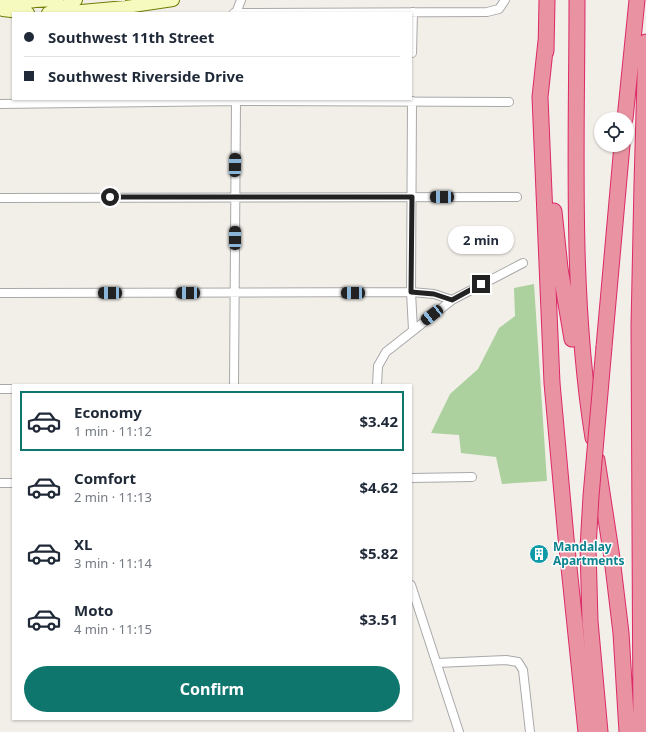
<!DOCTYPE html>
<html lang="en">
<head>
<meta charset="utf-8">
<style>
  :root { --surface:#fff; --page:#f2f2f3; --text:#1f2937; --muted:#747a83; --line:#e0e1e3; --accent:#0f766e }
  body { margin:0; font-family:"Noto Sans",sans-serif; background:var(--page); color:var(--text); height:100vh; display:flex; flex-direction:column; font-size:15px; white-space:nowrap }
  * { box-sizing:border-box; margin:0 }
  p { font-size:13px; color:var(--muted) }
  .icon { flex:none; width:22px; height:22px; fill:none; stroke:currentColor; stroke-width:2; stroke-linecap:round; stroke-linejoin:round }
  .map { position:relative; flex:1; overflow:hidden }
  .details { position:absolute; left:12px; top:384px; width:400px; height:336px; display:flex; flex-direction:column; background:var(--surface); border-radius:0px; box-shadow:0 1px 3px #0004 }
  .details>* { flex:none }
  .hud { position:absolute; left:12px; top:12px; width:400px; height:88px; border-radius:0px; box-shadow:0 1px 3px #0004; display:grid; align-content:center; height:88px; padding:0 12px; background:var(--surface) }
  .buttons { position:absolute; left:594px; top:112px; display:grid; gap:8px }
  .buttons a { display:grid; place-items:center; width:40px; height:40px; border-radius:50%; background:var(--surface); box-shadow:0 1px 3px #0004; font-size:20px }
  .end { position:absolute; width:18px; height:18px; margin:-9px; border:5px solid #222; background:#fff; box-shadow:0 0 0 2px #fff }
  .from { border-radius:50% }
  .bubble { position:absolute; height:28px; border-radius:14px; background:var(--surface); box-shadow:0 1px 3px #0004; font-size:13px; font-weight:700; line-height:28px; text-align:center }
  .car { position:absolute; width:12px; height:24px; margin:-12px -6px; border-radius:5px; box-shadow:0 0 3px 1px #0007; background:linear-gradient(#222 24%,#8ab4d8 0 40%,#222 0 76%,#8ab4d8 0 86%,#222 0) }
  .hud b { display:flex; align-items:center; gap:14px; height:38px; font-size:15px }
  .hud b+b { border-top:1px solid var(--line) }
  .hud i { width:10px; height:10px; background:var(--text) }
  ul { padding:7px 0 0; list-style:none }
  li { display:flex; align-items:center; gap:12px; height:60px; margin:0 8px 6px; padding:0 4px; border:2px solid transparent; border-radius:0px }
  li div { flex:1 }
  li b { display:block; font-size:15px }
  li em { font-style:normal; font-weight:700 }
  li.active { border-color:var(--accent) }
  li>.icon { width:36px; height:36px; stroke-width:1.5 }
  .button { display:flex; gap:8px; margin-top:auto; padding:8px 12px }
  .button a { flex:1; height:46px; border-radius:24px; background:var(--accent); color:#fff; font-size:16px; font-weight:700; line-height:46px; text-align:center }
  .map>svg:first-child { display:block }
  .forest { fill:#add19e }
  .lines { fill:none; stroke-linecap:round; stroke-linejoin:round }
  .street-casing { stroke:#a9a9a9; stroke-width:10 }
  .secondary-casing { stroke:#707d05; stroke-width:14 }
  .highway-casing { stroke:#dc2a67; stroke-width:17 }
  .street { stroke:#fff; stroke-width:8 }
  .secondary { stroke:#f7fabf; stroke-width:12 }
  .highway { stroke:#e892a2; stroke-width:15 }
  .highway-bridge-casing { stroke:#dc2a67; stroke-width:17; stroke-linecap:butt }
  .highway-bridge { stroke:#e892a2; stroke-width:15 }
  .route { stroke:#222; stroke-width:5 }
  .labels { text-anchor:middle; stroke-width:3; stroke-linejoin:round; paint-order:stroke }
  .culture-label { font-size:12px; font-weight:bold; fill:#0d838f; stroke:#fff; text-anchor:start }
</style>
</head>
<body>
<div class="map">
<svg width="646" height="732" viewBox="0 0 646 732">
  <rect width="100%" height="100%" fill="#f2efe9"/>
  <path class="forest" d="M534 284 547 481 502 484 496 457 461 453 459 435 431 433 450 394 478 369 499 328 515 316 514 288Z"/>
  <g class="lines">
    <g class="street-casing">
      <path id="street" d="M234 13 487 12 499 9 505 0
        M236 13 241 0
        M412 53 413 12
        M412 101 411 292 413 330
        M0 104 236 101 509 102
        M0 198 517 197
        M0 293 411 292 434 294 452 300
        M234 385 236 101
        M377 385 378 366 386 352 452 300 523 263
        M0 389H13
        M411 478 472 477
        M0 483H13
        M411 585 459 732
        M437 663 506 660 518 662 523 670 530 732"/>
    </g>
    <g class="secondary-casing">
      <path id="secondary" d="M0 6 35 1 57 0
        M3 10 28 13
        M48 13 62 8 76 0
        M59 13 126 7 173 0"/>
    </g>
    <g class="highway-casing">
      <path id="highway" d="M577 0C577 146 570 293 593 438
        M546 41 540 97 552 383 566 538 586 732
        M546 51 547 0
        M625 119 637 0
        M554 211 560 268 572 339
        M604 347 622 145
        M597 460 612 558 621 633 627 732
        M588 548 590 621 600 732
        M641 732 639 326 642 184 646 42"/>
    </g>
    <use href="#street" class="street"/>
    <use href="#secondary" class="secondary"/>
    <use href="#highway" class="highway"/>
    <g class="highway-bridge-casing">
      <path id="highway-bridge" d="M588 548 591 496 604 347"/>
    </g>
    <use href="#highway-bridge" class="highway-bridge"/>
  </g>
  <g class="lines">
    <path class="route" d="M110 197H412L411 292 434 294 452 300 481 284"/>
  </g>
  <defs>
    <g id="building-disc" transform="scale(1)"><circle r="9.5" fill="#0f9aa8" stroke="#fff"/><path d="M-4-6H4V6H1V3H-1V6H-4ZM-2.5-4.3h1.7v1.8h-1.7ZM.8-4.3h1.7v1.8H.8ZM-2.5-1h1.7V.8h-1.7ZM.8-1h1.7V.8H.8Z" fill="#fff"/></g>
  </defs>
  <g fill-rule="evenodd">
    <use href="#building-disc" x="539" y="554"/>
  </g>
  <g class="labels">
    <g class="culture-label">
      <text x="553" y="551">Mandalay<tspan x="553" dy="14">Apartments</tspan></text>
    </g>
  </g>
</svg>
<div class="buttons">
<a><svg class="icon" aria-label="locate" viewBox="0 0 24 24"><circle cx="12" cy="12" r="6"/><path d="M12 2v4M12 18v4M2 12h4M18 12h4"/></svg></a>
</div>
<i class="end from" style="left:110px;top:197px"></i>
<i class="end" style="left:481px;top:284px"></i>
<div class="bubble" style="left:448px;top:226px;width:66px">2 min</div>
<i class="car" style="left:235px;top:165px;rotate:1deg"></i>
<i class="car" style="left:442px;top:197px;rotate:270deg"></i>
<i class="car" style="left:235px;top:238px;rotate:0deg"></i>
<i class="car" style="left:110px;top:293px;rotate:270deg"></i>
<i class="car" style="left:188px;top:293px;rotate:270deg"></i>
<i class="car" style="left:353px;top:293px;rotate:270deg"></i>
<i class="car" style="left:432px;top:315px;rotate:232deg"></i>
<div class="hud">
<b><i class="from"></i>Southwest 11th Street</b>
<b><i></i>Southwest Riverside Drive</b>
</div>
<section class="details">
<ul>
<li class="active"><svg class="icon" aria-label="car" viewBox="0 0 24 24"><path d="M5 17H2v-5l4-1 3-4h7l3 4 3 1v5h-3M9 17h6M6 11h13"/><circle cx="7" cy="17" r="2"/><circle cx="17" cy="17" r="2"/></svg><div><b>Economy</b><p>1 min · 11:12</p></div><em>$3.42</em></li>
<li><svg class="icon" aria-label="car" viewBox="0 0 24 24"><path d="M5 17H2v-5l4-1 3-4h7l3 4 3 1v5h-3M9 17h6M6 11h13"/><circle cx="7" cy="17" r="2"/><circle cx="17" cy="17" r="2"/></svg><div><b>Comfort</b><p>2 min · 11:13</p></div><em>$4.62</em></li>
<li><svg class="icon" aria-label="car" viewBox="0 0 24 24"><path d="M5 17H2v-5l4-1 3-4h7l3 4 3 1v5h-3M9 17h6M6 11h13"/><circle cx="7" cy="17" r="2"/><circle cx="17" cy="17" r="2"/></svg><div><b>XL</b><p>3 min · 11:14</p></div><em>$5.82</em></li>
<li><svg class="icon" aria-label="car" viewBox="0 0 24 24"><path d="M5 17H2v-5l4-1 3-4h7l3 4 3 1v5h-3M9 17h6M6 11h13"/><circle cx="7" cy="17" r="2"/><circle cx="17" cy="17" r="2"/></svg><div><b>Moto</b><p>4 min · 11:15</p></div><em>$3.51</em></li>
</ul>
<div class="button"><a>Confirm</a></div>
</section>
</div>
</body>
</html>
